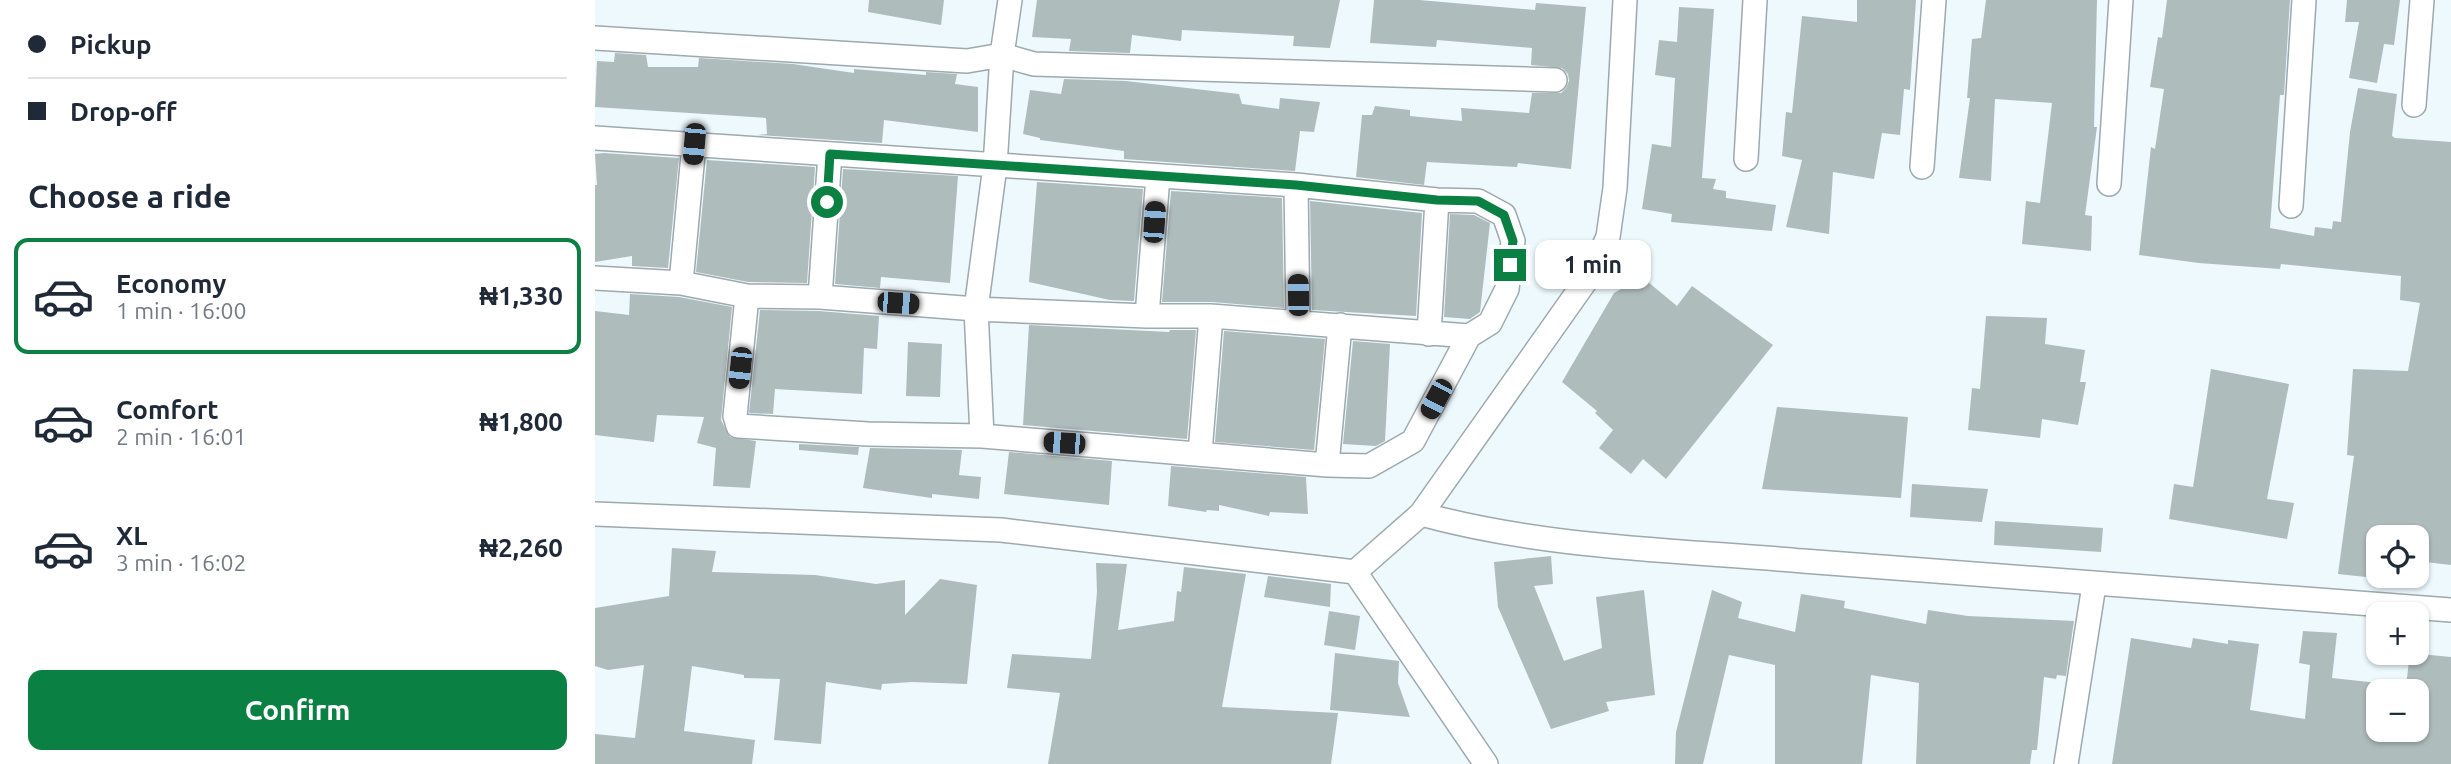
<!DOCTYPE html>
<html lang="en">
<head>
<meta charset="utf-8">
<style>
  :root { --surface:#fff; --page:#f6f6f7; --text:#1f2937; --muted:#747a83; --line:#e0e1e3; --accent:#0b8043 }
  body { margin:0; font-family:Ubuntu,sans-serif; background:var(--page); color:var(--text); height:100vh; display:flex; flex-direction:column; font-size:26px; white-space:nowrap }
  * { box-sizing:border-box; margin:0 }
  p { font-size:23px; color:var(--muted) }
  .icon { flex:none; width:38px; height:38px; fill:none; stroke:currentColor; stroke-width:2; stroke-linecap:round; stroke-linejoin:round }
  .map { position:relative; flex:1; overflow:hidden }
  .drawer { display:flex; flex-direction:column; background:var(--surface); width:595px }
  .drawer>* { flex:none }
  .banner { display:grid; align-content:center; height:154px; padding:0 28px; background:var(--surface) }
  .fabs { position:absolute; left:1771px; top:525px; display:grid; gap:14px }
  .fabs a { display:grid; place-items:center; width:63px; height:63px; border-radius:14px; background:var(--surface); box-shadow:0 2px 5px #0004; font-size:35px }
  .end { position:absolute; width:32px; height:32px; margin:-16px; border:9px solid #0b8043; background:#fff; box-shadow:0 0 0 4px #fff }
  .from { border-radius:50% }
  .bubble { position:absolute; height:49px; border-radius:14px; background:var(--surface); box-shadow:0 2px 5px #0004; font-size:23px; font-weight:600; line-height:49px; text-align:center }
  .car { position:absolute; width:21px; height:42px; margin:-21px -10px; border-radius:9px; box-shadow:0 0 5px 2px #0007; background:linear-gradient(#222 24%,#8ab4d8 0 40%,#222 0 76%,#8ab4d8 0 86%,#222 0) }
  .banner b { display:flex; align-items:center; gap:24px; height:66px; font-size:26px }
  .banner b+b { border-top:2px solid var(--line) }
  .banner i { width:18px; height:18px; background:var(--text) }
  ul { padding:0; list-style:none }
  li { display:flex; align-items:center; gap:21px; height:116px; margin:0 14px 10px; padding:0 14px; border:4px solid transparent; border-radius:14px }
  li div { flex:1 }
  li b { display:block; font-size:26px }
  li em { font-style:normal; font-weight:600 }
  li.selected { border-color:var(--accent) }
  li>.icon { width:63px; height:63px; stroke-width:1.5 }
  h2 { padding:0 28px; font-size:32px; line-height:84px }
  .action { display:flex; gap:14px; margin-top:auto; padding:14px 28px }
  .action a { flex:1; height:80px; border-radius:14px; background:var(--accent); color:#fff; font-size:28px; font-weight:600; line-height:80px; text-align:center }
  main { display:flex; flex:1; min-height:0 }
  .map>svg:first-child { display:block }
  .building { fill:#afbcbc; fill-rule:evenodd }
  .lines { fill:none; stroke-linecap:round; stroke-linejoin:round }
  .street-casing { stroke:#9ea9ad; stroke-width:26 }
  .street { stroke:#fff; stroke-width:23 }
  .route { stroke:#0b8043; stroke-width:9 }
</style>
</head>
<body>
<main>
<section class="drawer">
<div class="banner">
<b><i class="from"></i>Pickup</b>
<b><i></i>Drop-off</b>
</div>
<h2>Choose a ride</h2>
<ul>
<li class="selected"><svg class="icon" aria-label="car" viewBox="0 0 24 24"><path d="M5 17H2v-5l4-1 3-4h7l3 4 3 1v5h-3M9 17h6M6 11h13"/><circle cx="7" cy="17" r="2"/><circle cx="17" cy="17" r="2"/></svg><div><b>Economy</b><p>1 min · 16:00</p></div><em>₦1,330</em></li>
<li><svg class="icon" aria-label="car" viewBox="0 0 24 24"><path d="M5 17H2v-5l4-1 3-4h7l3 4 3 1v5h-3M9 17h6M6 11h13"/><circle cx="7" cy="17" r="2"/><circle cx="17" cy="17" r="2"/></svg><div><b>Comfort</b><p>2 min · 16:01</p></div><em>₦1,800</em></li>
<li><svg class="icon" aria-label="car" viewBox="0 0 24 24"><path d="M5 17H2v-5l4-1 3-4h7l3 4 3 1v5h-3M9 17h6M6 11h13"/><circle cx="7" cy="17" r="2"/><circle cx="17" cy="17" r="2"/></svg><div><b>XL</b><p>3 min · 16:02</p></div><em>₦2,260</em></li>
</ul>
<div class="action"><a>Confirm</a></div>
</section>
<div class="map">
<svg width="1856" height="764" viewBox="0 0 1856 764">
  <rect width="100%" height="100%" fill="#edf9fd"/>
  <path class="building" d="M274 0H349L346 25 273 12Z
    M442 0H745L735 48 698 46 699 36 587 30 586 41 537 35 535 53 474 51 476 39 437 37Z
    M779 0H824L940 10 941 3 991 7 976 169 923 163 922 167 832 162 829 185 761 177 767 115H777L780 106 815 110V116L867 121 866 108 934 113 937 93H966L971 88 974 81 973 74 967 68 936 65 937 48 842 40 841 47 775 43Z
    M1262 0H1321L1315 90 1309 89 1305 135 1287 133 1279 179 1238 172 1234 234 1191 227 1207 160 1187 156 1191 112 1197 113 1207 16 1262 22Z
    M1391 0H1502L1499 127H1502L1490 215 1497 216 1496 251 1427 244 1431 201 1445 203 1457 103 1400 99 1396 181 1364 178 1375 98H1372L1377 39 1386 38Z
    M1572 0H1695L1689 95H1685L1675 228 1719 236 1720 227 1737 229 1738 221 1746 222 1755 132 1763 88 1802 94 1797 136 1800 138 1856 142V565L1822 561V537H1783V576H1800V580L1743 574 1759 456 1752 455 1758 369 1813 371 1825 303 1805 300 1806 276 1686 264 1685 269 1604 263 1544 255 1556 147 1560 149 1569 89 1555 87 1563 37 1567 38Z
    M1752 0H1805L1799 45 1789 44 1782 83 1754 78 1764 22H1750Z
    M1084 7 1119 9 1107 178 1121 179 1118 189 1131 191V198L1181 205 1177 231 1076 222 1077 214 1047 209 1057 144 1076 147 1080 78 1060 75 1064 40 1082 42Z
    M20 53 51 55 53 67H103L104 58 198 64 259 73V69L331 75V72L362 74 360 84 383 87V132L289 120 287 143 162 135 172 134 171 118 0 107 2 61 19 62Z
    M469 79 531 81 644 94 647 104 684 109 685 98 725 102 719 132 705 131 700 171 529 159V151L445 140V138L428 134 435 90 466 94Z
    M9 153 84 158 73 268 37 266V256L0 262V185H2L0 154Z
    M112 160 220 167 212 283 153 282 101 272Z
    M248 169 363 176 355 283 286 277 285 288 240 284Z
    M442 182 548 189 539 301 515 300 434 282Z
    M576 191 687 198 689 308 617 302H567Z
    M715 201 827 213 821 316 717 310Z
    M855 214 879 215 895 223 885 312 875 319 849 317Z
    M1047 277 1082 306 1097 286 1178 345 1071 479 1048 459 1036 474 1004 448 1018 430 1000 413 1002 411 967 382 1019 293Z
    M35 294 84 297 137 307 126 420 135 437 161 441 155 488 118 486 121 448 102 443 109 417 62 415 59 442 0 435V311L34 315Z
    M165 310 224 311 284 316 282 349 269 348 267 394 180 389 178 414 154 413Z
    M1391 316 1452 318 1450 344 1490 350 1485 382H1491L1483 425 1447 419 1445 438 1373 430 1377 388 1385 389Z
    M434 325 574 332 575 330H601L592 439 428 425Z
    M629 331 730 339 719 450 620 442Z
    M758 341 795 344 790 441 781 446 748 444Z
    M313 342 347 344 345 397 311 396Z
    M1616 369 1694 384 1672 499 1699 503 1692 539 1574 519 1579 484 1598 487Z
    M1182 407 1313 417 1306 498 1167 489Z
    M204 444 264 447 263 455 204 450Z
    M275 448 367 450 364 475 386 477 384 499 337 494V498L268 488Z
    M414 452 517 461 514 505 409 494Z
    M576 466 711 477 713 514 675 512 674 516 624 505V511L612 510 611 512 573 506Z
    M1317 484 1393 489 1387 522 1315 517Z
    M1400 521 1508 528 1506 552 1399 545Z
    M77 548 121 551 117 572 220 575 281 584 310 580V615L345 579 382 585 372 684 317 682 287 684 286 690 231 682 226 744 179 740 185 679 149 678V675L97 666 89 731 160 740 157 764H0V734L40 738 49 665 13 670 0 666V608L74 596Z
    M956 556 958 584 939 586 969 661 1007 648 1001 597 1049 590 1060 695 1011 702 1014 711 956 729 903 607 899 562Z
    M501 563 532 564 523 630 579 621 582 591 586 592 589 567 651 574 627 707 743 713 736 764H453L465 693 412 688 417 654 496 659 502 592Z
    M673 576 736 584 735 607 669 597Z
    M1117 590 1147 602 1143 618 1200 632 1206 594 1250 601 1249 608 1331 624 1333 610 1373 616 1479 621 1471 676 1462 675 1461 679 1449 677 1442 750H1437L1435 764H1321L1324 683 1276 675 1267 764H1180V665L1134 655 1108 764H1080L1081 732Z
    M734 611 765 616 760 650 729 645Z
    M1708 631 1742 633 1737 678 1811 686 1815 653 1856 657V764H1517L1536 638 1596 648 1598 638 1633 644V640L1664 644 1655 710 1710 719 1715 665 1704 663ZM1783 691H1822V730H1783Z
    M740 653 804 661 803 683 815 717 735 710Z"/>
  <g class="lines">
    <g class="street-casing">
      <path id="street" d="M0 38 372 61 407 55 439 64 960 80
        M1819 105 1827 0
        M0 138 701 185 842 200 883 201 909 215 918 241 912 289 895 323 874 336 616 316H552L381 309 225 297 152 296 86 283 0 278
        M1151 159 1160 0
        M1327 167 1339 0
        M1514 184 1526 0
        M701 185 703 322
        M1696 206 1709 0
        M86 283 99 144
        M152 296 140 416 143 426 273 434 387 436 732 465 774 466 818 441 874 336
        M225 297 235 154
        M552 316 563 176
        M834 334 842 200
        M387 436 381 309 400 166 407 55 415 0
        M605 453 616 316
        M732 465 745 325
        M0 514 406 530 760 572 891 764
        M826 514C949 548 1081 550 1208 561 1424 579 1640 595 1856 610
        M760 572 826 514 997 272 1013 237 1020 188 1030 0
        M1471 764 1499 585"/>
    </g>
    <use href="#street" class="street"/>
  </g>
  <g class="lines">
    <path class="route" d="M232 202 235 154 701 185 842 200 883 201 909 215 918 241 915 265"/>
  </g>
</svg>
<div class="fabs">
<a><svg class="icon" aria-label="locate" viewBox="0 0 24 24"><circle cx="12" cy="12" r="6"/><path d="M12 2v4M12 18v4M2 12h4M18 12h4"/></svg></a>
<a>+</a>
<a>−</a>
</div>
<i class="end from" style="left:232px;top:202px"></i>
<i class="end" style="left:915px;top:265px"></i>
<div class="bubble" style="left:940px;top:240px;width:116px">1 min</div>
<i class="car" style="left:99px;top:144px;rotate:185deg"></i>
<i class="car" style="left:559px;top:222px;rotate:4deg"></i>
<i class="car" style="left:703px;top:295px;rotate:359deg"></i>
<i class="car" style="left:303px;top:303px;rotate:94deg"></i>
<i class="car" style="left:145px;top:368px;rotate:186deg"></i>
<i class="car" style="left:841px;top:399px;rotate:208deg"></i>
<i class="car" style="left:469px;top:443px;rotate:274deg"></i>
</div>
</main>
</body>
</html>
